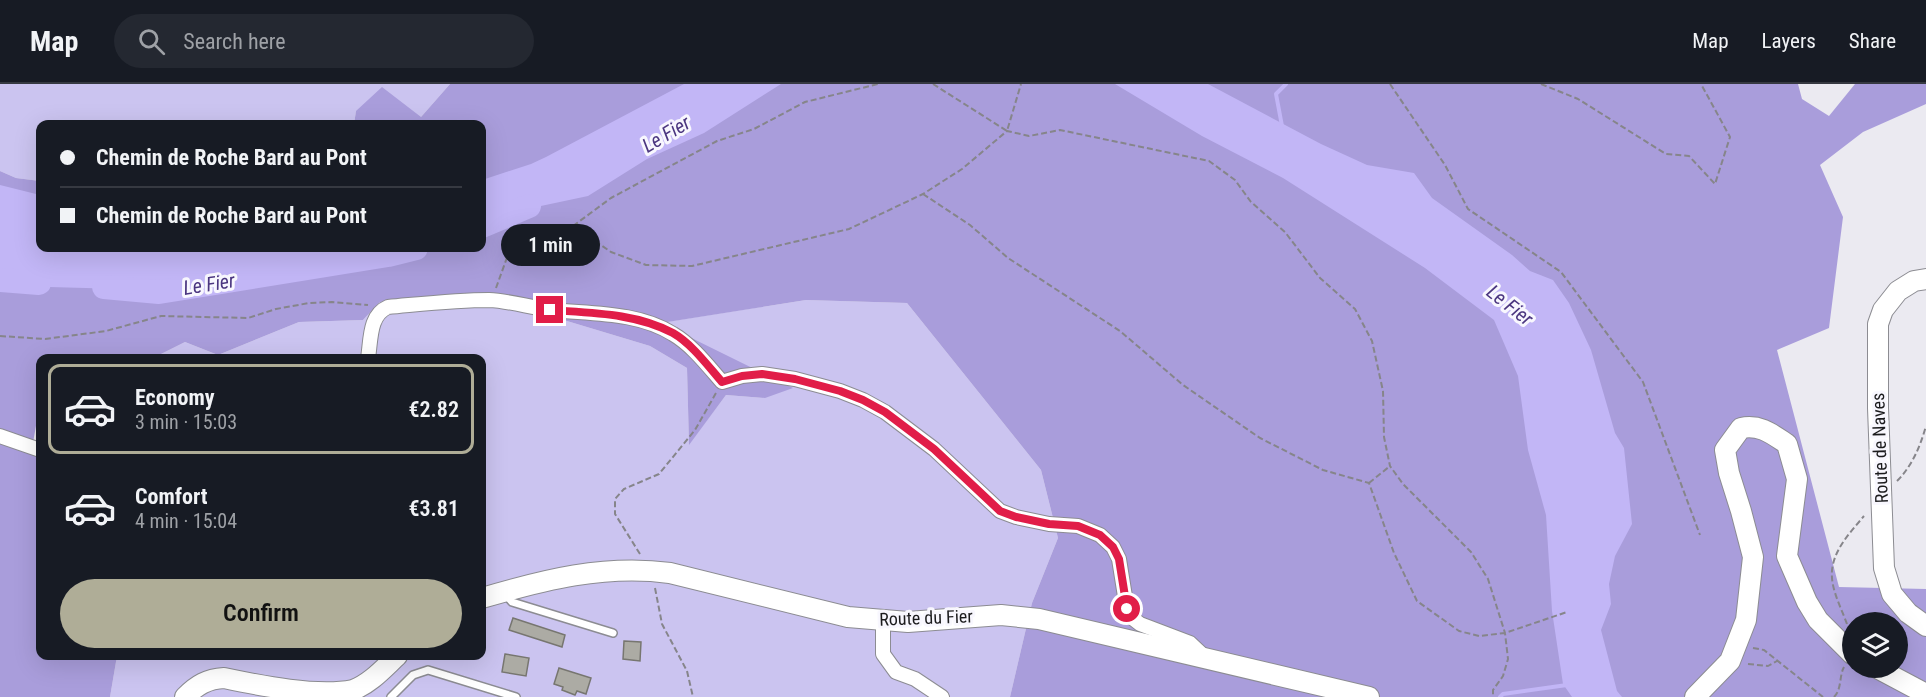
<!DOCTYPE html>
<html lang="en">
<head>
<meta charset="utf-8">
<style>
  :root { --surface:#171b24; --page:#242831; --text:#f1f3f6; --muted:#9ea1a6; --line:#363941; --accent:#afad97 }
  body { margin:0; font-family:"Roboto Condensed",sans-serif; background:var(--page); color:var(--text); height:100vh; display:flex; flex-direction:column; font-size:22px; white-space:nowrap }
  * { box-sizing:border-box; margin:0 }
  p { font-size:20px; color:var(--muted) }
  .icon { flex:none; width:33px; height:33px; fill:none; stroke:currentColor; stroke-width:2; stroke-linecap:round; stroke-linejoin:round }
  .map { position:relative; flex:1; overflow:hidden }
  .sheet { position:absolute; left:36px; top:270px; width:450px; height:306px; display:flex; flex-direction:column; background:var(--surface); border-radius:12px; box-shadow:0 6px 24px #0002 }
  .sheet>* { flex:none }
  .banner { position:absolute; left:36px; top:36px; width:450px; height:132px; border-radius:12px; box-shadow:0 6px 24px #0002; display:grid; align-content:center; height:132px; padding:0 24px; background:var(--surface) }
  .fabs { position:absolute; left:1842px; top:528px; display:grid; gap:12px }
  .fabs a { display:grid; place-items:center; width:66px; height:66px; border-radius:50%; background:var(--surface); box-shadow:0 6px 24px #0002; font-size:30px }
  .end { position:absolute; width:27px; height:27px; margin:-14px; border:8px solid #e11d48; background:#fff; box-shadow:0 0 0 3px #fff }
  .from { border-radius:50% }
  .bubble { position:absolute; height:42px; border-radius:21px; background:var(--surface); box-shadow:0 6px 24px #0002; font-size:20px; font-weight:600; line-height:42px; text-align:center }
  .banner b { display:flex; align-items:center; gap:21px; height:57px; font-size:22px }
  .banner b+b { border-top:2px solid var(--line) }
  .banner i { width:15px; height:15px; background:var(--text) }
  ul { padding:10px 0 0; list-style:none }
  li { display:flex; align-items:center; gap:18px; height:90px; margin:0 12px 9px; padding:0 12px; border:3px solid transparent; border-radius:12px }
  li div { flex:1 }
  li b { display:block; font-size:22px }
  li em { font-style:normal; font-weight:600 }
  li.on { border-color:var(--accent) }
  li>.icon { width:54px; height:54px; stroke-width:1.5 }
  .action { display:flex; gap:12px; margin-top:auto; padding:12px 24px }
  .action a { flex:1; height:69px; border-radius:36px; background:var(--accent); color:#111; font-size:24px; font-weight:600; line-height:69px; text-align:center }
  header { display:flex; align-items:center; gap:36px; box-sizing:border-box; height:84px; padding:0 30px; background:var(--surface); border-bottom:2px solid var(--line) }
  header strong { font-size:28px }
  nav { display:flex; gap:33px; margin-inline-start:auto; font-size:21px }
  .search { width:420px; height:54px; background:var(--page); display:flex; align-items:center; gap:15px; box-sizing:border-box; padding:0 21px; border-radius:33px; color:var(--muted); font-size:22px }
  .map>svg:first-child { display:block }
  .green { fill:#cbc4f0 }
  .forest { fill:#a99ddb; fill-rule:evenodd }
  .water { fill:#c2b6f6 }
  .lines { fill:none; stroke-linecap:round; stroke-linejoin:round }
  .stream { stroke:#c2b6f6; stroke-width:4 }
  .river { stroke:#c2b6f6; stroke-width:24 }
  .building { fill:#acaba4; stroke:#777670; stroke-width:1.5 }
  .service-casing { stroke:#8c8c92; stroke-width:10 }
  .minor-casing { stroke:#8c8c92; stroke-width:16 }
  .secondary-casing { stroke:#8c8c92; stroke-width:22 }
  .path { stroke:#86858a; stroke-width:2; stroke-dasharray:6 3; stroke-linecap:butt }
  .service { stroke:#fff; stroke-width:7 }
  .minor { stroke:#fff; stroke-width:14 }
  .secondary { stroke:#fff; stroke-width:20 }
  .route { stroke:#e11d48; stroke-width:8 }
  .labels { text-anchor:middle; stroke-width:6; stroke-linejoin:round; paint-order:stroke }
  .street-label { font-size:18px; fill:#1b1b1d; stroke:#f8f7fe }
  .water-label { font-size:20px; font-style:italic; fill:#4b3680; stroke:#f8f7fe }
</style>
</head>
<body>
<header>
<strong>Map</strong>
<div class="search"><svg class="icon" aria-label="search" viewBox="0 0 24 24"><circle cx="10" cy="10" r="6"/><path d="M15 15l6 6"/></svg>Search here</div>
<nav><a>Map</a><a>Layers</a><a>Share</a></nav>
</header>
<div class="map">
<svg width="1926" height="613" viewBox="0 0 1926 613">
  <rect width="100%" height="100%" fill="#ebeaf1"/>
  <path class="green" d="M0 0H450L421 33 356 27 354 40H40V97L16 94 0 87Z
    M481 211 650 262 687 284 689 360 726 311 765 314 659 239 806 216 907 219 1041 386 1058 454 1032 519 1010 613H110L117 572H482V274H153L185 258 218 271 299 238 363 236 380 218Z"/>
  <path class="forest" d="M450 0H1798L1802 15 1829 32 1855 0H1926V20L1863 48 1820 81 1843 133 1829 244 1777 266 1839 503 1926 505V613H1010L1032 519 1058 454 1041 386 907 219 806 216 661 239 793 304 765 314 726 311 689 361 687 284 650 262 481 211 380 218 363 236 299 238 218 271 185 258 153 274H40V334L37 336 31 370 40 373V572H117L110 613H0V87L16 94 40 97V164H482V40H354L356 27 382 3 421 33ZM1852 538H1898V584H1852Z"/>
  <path class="water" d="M684 0H781L704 49 647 75 588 112 522 126 482 141V96L531 80 546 73Z
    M1115 0H1208L1321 60 1367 81 1414 89 1432 114 1512 171 1530 187 1553 196 1569 219 1591 266 1615 349 1624 364 1632 440 1615 472 1609 500 1611 520 1601 546 1617 607 1622 613H1572L1563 600 1552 527 1546 431 1528 366 1518 292 1494 236 1425 184 1283 94 1202 52Z
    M0 101 40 111V164H410L388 170 291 180 159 206 49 203 0 195Z"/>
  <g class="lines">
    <path class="stream" d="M1282 42 1276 10 1286 0
      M1500 613 1503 610 1567 601"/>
    <path class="river" d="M482 142 529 122
      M0 196 39 199
      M104 203 159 208 388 171 416 164"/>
  </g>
  <path class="building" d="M513 534 565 551 562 563 509 546Z
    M624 557 641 558 640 577 623 575Z
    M505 570 529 574 526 592 502 588Z
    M559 584 591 594 586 610 577 607 575 611 562 606 563 603 554 600Z"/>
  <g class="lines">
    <g class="service-casing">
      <path id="service" d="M505 510 512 518 613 549
        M391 613 413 591 428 586 516 613"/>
    </g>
    <g class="minor-casing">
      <path id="minor" d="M368 274C371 256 369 231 388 223 422 220 456 216 489 216 511 217 532 224 553 226 593 230 638 228 673 250 692 261 708 282 722 298L742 292 762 290 795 295 840 307 863 316 885 328 934 365 1000 427 1016 433 1049 440 1078 442 1100 451 1113 463 1119 475 1127 525 1131 533 1140 540 1190 559 1206 574
        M0 352 40 366
        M883 537V570L896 588 915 595 942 613"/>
    </g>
    <g class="secondary-casing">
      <path id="secondary" d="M1926 195 1914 197 1898 207 1883 226 1878 240V324L1884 484 1892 510 1908 529 1926 542
        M482 514C543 496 605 480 670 489L848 533 908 538 1001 531 1039 535 1369 613
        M1877 584 1926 610
        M185 613C197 601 207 595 224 594 262 602 317 613 353 606 371 599 384 584 397 572
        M1695 613 1730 577 1746 536 1753 473 1741 427 1729 389 1725 366 1741 344C1760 340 1772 350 1787 360L1797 395 1787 472 1807 518 1818 536 1852 570"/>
    </g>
    <path class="path" d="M933 0 1007 47 1021 0
      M1390 0 1445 81 1468 125 1561 188 1643 298 1700 451
      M1541 0 1578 15 1666 70 1689 72 1715 100 1730 53 1701 0
      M923 110 970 141 1008 174 1120 247 1183 301 1260 354 1323 386 1369 399 1394 469 1417 517 1459 547 1479 552 1505 549 1567 528
      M573 142 611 114 717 57 754 45 805 18 878 0
      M496 204 509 168 543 148 573 142 611 168 646 181 692 182 849 145 923 110 962 85 1007 47 1029 52 1060 46 1209 77 1235 96 1251 118 1285 148 1320 194 1355 225 1372 257 1383 307 1384 353 1390 382 1403 400 1471 468 1488 495 1505 549 1508 575 1503 592 1493 606V613
      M0 252 45 255 106 247 161 232 248 234 276 225 309 219 332 218 368 221
      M1897 397C1912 382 1920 363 1926 342
      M1369 399 1390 382
      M640 470 615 430V415L624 405 659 390 695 346 716 309
      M655 504 662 540 687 587 693 613
      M1847 540C1842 526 1833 509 1832 494 1830 469 1849 450 1864 432
      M1753 564 1764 566 1823 613
      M1748 580 1768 582 1777 577
      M1834 613C1842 605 1839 592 1844 583"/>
    <use href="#service" class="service"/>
    <use href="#minor" class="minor"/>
    <use href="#secondary" class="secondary"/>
  </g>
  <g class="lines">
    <path class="route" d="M550 226C591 229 636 229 673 249 692 260 708 282 722 298L742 292 762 290 795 295 840 307 863 316 885 328 934 365 1000 427 1016 433 1049 440 1078 442 1100 451 1113 463 1119 475 1127 525"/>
  </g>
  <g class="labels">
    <g class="street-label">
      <text transform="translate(1880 364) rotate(-92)" y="6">Route de Naves</text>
      <text transform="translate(926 534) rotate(-2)" y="6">Route du Fier</text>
    </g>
    <g class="water-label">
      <text transform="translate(666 50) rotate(-31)" y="7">Le Fier</text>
      <text transform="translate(209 200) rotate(-9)" y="7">Le Fier</text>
      <text transform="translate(1510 221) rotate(38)" y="7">Le Fier</text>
    </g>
  </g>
</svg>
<div class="fabs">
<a><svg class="icon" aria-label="layers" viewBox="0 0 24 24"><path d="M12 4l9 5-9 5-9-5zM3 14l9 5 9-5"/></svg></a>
</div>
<i class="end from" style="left:1127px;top:525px"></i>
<i class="end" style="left:550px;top:226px"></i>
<div class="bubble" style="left:501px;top:140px;width:99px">1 min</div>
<div class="banner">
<b><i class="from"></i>Chemin de Roche Bard au Pont</b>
<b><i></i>Chemin de Roche Bard au Pont</b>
</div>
<section class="sheet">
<ul>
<li class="on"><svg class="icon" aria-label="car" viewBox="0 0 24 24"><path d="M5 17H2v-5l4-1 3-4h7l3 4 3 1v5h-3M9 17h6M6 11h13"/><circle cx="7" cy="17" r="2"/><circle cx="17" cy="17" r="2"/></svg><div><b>Economy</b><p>3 min · 15:03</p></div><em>€2.82</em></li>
<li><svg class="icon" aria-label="car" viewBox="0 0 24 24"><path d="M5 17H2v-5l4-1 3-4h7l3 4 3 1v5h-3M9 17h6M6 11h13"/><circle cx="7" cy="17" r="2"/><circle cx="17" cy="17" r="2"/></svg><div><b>Comfort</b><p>4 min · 15:04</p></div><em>€3.81</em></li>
</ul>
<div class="action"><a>Confirm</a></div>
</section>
</div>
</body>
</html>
